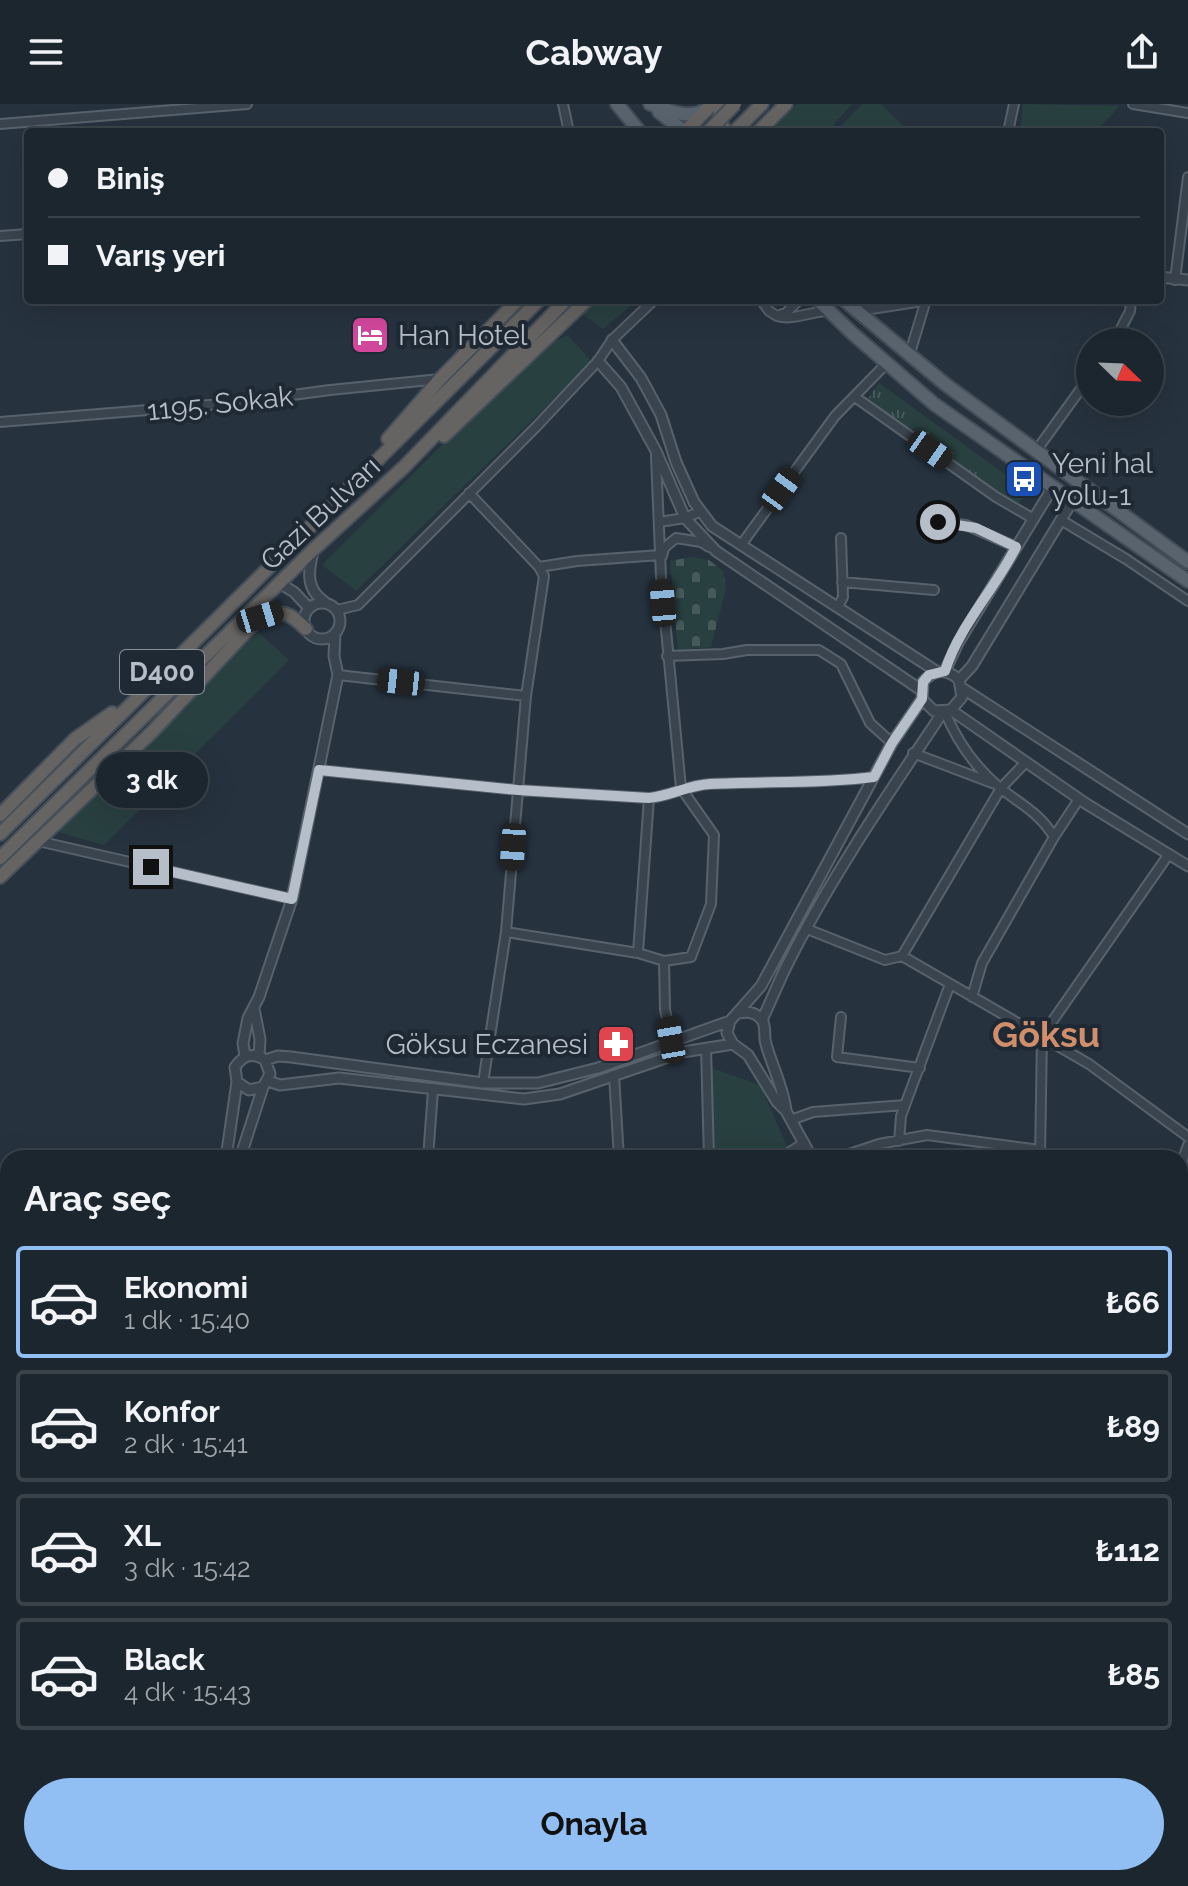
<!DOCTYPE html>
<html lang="tr">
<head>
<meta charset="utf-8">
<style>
  :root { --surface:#1c262e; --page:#252e36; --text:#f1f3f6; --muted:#a0a5aa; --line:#3a434a; --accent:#91bff3 }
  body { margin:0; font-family:Raleway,sans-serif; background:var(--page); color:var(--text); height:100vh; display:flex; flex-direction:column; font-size:30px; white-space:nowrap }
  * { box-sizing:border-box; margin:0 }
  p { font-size:26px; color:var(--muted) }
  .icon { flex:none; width:44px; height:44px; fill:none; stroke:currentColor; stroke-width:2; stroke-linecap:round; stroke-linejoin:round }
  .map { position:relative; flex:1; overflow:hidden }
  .panel { position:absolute; left:0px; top:1046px; width:1188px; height:736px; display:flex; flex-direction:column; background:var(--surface); border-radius:24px 24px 0 0; box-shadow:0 8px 32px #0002,0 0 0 2px var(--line) }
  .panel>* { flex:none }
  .hud { position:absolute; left:24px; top:24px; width:1140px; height:176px; border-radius:8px; box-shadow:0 8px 32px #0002,0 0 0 2px var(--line); display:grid; align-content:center; height:176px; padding:0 24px; background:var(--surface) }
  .needle { width:52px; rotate:113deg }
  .tools { position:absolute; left:1076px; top:224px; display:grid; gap:16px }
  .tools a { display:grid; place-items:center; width:88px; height:88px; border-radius:50%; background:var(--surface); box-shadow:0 8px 32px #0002,0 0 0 2px var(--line); font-size:40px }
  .end { position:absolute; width:36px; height:36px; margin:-18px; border:10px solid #b6bfc9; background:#111; box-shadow:0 0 0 4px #111 }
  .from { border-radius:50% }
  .bubble { position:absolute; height:56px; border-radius:28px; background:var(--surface); box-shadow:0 8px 32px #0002,0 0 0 2px var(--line); font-size:26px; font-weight:700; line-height:56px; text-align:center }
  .car { position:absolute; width:24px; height:48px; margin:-24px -12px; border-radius:10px; box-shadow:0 0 6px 2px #0007; background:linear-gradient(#222 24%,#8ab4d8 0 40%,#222 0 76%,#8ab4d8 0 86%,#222 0) }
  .hud b { display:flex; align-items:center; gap:28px; height:76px; font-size:30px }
  .hud b+b { border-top:2px solid var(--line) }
  .hud i { width:20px; height:20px; background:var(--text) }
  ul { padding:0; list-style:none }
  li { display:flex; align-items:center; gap:24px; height:112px; margin:0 16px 12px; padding:0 8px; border:4px solid var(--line); border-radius:8px }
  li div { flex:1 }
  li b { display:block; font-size:30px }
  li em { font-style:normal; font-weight:700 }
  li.current { border-color:var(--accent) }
  li>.icon { width:72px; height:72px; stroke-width:1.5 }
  h2 { padding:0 24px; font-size:36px; line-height:96px }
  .action { display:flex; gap:16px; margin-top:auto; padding:16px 24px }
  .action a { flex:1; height:92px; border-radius:48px; background:var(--accent); color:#111; font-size:32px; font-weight:700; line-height:92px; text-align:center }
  header { display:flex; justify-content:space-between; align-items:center; height:104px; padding:0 24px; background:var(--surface); font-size:36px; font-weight:700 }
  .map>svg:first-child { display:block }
  .grass { fill:url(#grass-tufts) }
  .cemetery { fill:url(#cemetery-stones) }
  .green { fill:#294040 }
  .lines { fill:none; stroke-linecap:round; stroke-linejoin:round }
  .minor-casing { stroke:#58626c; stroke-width:12 }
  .tertiary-casing { stroke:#58626c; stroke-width:13 }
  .secondary-casing { stroke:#58626c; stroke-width:15 }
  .primary-casing { stroke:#434d57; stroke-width:16 }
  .trunk-casing { stroke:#454f59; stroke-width:16 }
  .minor { stroke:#3a444e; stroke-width:8 }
  .tertiary { stroke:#3a444e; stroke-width:9 }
  .secondary { stroke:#485361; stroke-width:11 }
  .primary { stroke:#58636e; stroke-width:12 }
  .trunk { stroke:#666462; stroke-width:12 }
  .trunk-bridge-casing { stroke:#454f59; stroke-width:16; stroke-linecap:butt }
  .trunk-bridge { stroke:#666462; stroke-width:12 }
  .route { stroke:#b6bfc9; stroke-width:10 }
  .labels { text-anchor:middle; stroke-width:8; stroke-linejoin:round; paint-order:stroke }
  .shield { fill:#1f2933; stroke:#89929c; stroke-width:2 }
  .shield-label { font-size:26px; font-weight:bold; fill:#b6bfc9 }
  .poi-label { font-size:28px; fill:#b6bfc9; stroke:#1f2933; text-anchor:start }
  .street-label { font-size:28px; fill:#b6bfc9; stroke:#1f2933 }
  .district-label { font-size:36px; font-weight:bold; fill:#d08e6a; stroke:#1f2933 }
</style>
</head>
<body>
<header><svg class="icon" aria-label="menu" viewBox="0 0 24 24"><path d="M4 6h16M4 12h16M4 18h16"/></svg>Cabway<svg class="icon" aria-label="share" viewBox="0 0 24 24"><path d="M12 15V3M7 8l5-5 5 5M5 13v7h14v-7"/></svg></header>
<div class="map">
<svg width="1188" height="1782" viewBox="0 0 1188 1782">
  <defs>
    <pattern id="grass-tufts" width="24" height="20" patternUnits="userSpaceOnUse" patternTransform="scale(2)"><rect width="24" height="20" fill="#294040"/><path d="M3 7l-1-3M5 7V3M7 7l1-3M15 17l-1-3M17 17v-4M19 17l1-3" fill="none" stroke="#465a5a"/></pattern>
    <pattern id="cemetery-stones" width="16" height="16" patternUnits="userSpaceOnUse" patternTransform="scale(2)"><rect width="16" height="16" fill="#294040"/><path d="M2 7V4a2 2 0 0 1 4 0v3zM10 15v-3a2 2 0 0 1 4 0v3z" fill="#465a5a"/></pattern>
  </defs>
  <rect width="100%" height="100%" fill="#26323e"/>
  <path class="grass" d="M879 279 1028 387 1018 400 866 297Z"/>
  <path class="cemetery" d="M691 453 709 456 723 467 726 484 711 543 678 546 670 457Z"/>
  <path class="green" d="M797 0H852L827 28H770Z
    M862 0H881L909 28H835Z
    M1023 0 1120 2 1095 28H1020Z
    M594 196H637L603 225 580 209Z
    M568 231 592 258 356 487 322 461 493 290C508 286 515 271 525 260 536 246 552 238 568 231Z
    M258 528 289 556 104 741 51 726Z
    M706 962 760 981 787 1042 766 1054H713Z"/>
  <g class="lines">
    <g class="minor-casing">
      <path id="minor" d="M563 0 569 28
        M1133 0 1188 9
        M0 20 247 0
        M1008 28 1014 0
        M0 132 28 130
        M1175 176 1188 73
        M761 196 769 207 777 212
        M799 196 786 209 777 212C794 217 811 207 829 207
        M1114 238 1130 207 1131 196
        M910 249 926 196
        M855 293 996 393 1032 414
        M0 318 234 299 330 286 440 275
        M1036 347 1090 272
        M656 352 661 473 681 684 714 731 711 800 691 853 664 857
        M469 389 539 463 544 472 526 592 506 828 483 979
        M922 416 966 421 1016 443
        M1061 416 1126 455 1188 497
        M659 418 685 414 701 407
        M741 441 835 312 887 259
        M662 452 664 444 676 434 701 438 709 443
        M539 463 577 457 660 451
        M842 478 934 486
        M838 503 843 493 841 434
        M337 506 358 501 536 323 598 257 612 236 654 196
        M667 552 723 550 747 546H819L841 560 870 619 892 639
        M338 571 526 592
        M945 608C957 637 974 662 999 683 1020 700 1040 709 1054 733L982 859 972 893
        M913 649 992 679
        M319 666 518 686 649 694C671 692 688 681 710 680 765 677 819 680 874 673
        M1054 733 1079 695
        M38 737 292 795
        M807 825 885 856 902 852 1089 960 1188 1033
        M506 828 638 849 664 857 665 905 671 936
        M638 849 649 694
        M902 852 1001 684 1026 658
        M841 913 837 953 920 964
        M706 944 709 1054
        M614 971 619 1054
        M791 1016 813 1008 905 1001
        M899 1037 901 1012 950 880
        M428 1054 433 986
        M780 1054 804 1039
        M837 1054 879 1040 927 1031 1040 1046
        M1040 1054 1042 932 1169 750
        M1180 1063 1188 1041
        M0 1119 8 1123
        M1180 1180 1188 1175
        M1180 1216 1188 1218
        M1180 1279 1188 1283
        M1180 1368 1188 1369
        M1180 1441 1188 1440
        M1180 1488 1188 1486
        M0 1580 8 1573
        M0 1609 8 1602
        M0 1655 8 1664
        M1180 1771 1188 1774
        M645 1774V1782
        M911 1774 959 1782
        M1 1782 8 1772
        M864 1782 865 1774
        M880 1782 881 1774
        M1081 1782 1084 1774"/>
    </g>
    <g class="tertiary-casing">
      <path id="tertiary" d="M1160 173 1188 176
        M855 207 926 196
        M612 236 641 274 661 311 676 358 694 398 712 422 936 567
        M598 257 621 283 656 347 685 414 716 447 921 586
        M313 448C308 468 306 486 325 498
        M279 479 294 488 309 504
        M304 517a18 18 0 1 1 36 0a18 18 0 1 1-36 0Z
        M945 567 958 539 1053 383
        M959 576 972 562 1073 396
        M962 584 1188 730
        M951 606 1085 699 1188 762
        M254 905 260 935 259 952
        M739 909C748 907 756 908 762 916 767 924 763 932 766 940 772 962 784 985 786 1007
        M762 916C770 899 777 882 785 865 829 776 888 690 943 608
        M730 917 727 929 733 940
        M245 952 243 939 248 914 259 893 292 795 338 571 334 552 335 530
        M265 956 270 970 263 983 249 986 237 978 235 963C243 951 253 948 265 956L278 952 291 953 483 979H538L598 964 730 917 761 882 892 639 922 595 923 578C934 565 947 564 959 576L962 593 951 606 934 607 922 595
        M268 977 280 981 339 974 524 995 560 990 683 948 733 940 748 951 777 998 786 1007 812 1054
        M226 1054 237 978
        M240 1054 263 983"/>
    </g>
    <g class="secondary-casing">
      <path id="secondary" d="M0 1373 8 1376
        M1180 1578 1188 1577
        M1180 1595H1188"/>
    </g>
    <g class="primary-casing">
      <path id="primary" d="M617 0 640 28
        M650 0C668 6 689 17 707 5
        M659 8 685 28
        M818 196 852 229 934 300 1188 477
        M844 196 945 280 1188 458"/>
    </g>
    <g class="trunk-casing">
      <path id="trunk" d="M721 0C719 12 719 19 727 28
        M685 28 712 0
        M734 28 762 0
        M758 28 786 0
        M444 332 587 196
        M388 335 440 275 518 196
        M0 711 75 635 112 609
        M0 730 539 196
        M0 754 314 445 404 363 566 196
        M0 773 152 628 260 513C285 506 288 508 306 525"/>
    </g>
    <use href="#minor" class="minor"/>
    <use href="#tertiary" class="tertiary"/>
    <use href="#secondary" class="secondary"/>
    <use href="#primary" class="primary"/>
    <use href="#trunk" class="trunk"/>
    <g class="trunk-bridge-casing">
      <path id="trunk-bridge" d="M708 28 735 0"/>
    </g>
    <use href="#trunk-bridge" class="trunk-bridge"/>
  </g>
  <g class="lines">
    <path class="route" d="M151 763 292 795 319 666 518 686 649 694C671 692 688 681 710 680 765 677 819 680 874 673L892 639 922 595 923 578 929 571 945 567C959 522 995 485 1016 443L976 424 938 418"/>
  </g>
  <defs>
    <g id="hotel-square" transform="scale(2)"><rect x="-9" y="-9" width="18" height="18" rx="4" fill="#d1479c" stroke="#1f2933"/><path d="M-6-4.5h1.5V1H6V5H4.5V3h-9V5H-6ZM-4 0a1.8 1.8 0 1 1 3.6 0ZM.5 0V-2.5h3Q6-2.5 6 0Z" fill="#fff"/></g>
    <g id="bus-square" transform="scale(2)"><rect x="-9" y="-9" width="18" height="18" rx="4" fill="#1a4fb4" stroke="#1f2933"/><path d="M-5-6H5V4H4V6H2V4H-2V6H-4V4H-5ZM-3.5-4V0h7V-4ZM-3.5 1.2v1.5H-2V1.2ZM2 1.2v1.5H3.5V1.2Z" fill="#fff"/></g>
    <g id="pharmacy-square" transform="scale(2)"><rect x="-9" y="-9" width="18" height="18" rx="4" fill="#e0444e" stroke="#1f2933"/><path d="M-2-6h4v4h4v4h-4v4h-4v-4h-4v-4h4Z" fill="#fff"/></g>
  </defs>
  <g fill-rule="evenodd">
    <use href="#hotel-square" x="370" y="231"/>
    <use href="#bus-square" x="1024" y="375"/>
    <use href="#pharmacy-square" x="616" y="940"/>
  </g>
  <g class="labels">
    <rect class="shield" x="120" y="546" width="84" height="44" rx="6"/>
    <g class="shield-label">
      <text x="162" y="577">D400</text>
    </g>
    <g class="poi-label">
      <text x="398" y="241">Han Hotel</text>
      <text x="1052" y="369">Yeni hal<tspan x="1052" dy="32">yolu-1</tspan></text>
      <text x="588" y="950" text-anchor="end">Göksu Eczanesi</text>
    </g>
    <g class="street-label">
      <text transform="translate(220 299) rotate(-6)" y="10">1195. Sokak</text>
      <text transform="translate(320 409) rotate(-43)" y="10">Gazi Bulvarı</text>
    </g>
    <g class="district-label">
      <text x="1046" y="943">Göksu</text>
    </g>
  </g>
</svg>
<div class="tools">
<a><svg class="needle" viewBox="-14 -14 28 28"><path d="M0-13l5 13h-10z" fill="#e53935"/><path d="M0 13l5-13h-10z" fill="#a0a5aa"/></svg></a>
</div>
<i class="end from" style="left:938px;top:418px"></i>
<i class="end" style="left:151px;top:763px"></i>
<div class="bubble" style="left:96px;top:648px;width:112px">3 dk</div>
<i class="car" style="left:930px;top:346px;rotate:125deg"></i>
<i class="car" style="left:781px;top:386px;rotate:36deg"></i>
<i class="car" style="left:663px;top:499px;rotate:355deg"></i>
<i class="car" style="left:260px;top:513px;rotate:73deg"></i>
<i class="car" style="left:401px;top:578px;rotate:276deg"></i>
<i class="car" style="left:513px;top:743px;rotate:184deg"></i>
<i class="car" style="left:671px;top:936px;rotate:350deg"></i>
<div class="hud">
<b><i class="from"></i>Biniş</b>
<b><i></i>Varış yeri</b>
</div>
<section class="panel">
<h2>Araç seç</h2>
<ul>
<li class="current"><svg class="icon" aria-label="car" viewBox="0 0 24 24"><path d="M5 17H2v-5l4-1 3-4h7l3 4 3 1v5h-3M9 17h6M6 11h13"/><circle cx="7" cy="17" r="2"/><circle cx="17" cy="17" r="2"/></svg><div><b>Ekonomi</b><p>1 dk · 15:40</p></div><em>₺66</em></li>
<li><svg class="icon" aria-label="car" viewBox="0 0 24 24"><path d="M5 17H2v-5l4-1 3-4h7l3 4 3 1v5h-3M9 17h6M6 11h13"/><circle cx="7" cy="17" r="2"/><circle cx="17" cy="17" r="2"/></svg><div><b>Konfor</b><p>2 dk · 15:41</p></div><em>₺89</em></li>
<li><svg class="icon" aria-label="car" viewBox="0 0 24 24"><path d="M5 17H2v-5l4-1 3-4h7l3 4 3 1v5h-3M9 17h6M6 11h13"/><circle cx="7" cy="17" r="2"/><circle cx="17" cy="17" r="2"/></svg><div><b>XL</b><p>3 dk · 15:42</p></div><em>₺112</em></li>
<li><svg class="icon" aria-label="car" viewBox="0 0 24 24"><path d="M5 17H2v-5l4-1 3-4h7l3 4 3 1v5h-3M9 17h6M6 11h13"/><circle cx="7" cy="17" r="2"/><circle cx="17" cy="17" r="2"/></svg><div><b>Black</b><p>4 dk · 15:43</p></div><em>₺85</em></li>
</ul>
<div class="action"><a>Onayla</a></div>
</section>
</div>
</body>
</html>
